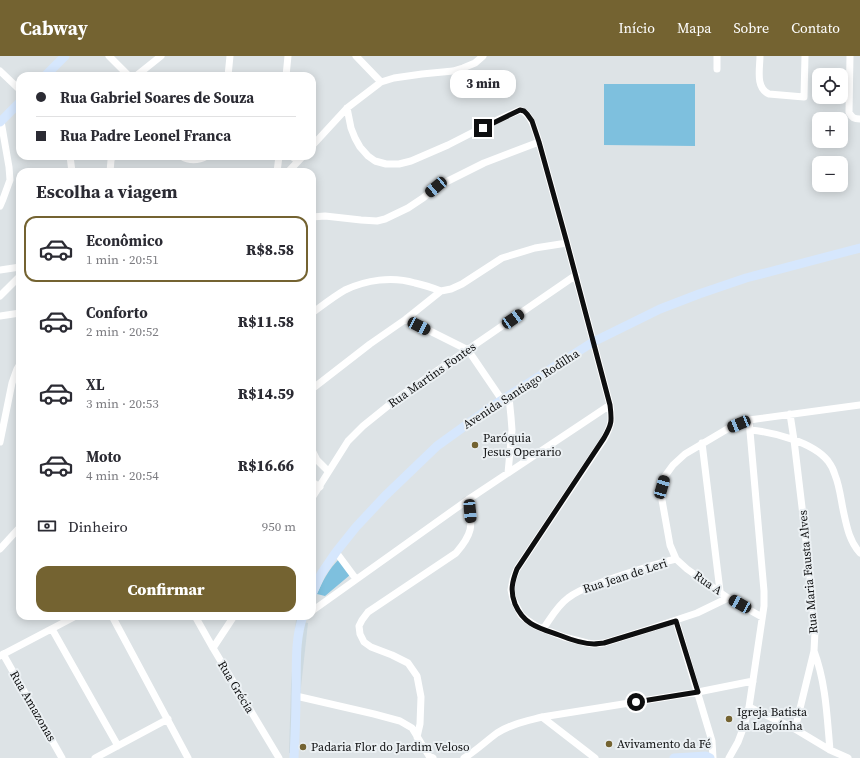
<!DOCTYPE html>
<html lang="pt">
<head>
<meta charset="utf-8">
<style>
  :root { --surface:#fff; --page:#f7f7f7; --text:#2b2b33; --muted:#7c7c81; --line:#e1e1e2; --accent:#746331 }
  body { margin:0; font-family:"Source Serif 4",serif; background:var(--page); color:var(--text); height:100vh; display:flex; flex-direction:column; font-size:15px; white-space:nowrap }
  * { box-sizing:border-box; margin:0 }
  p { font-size:13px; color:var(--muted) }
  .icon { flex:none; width:22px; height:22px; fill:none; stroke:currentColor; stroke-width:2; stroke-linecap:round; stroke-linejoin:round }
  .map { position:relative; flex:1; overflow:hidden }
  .drawer { position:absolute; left:16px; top:112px; width:300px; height:452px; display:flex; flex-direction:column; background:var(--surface); border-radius:12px; box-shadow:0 2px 10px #0003 }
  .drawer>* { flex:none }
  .top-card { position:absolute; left:16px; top:16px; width:300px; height:88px; border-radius:12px; box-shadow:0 2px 10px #0003; display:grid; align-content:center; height:88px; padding:0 20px; background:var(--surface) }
  .controls { position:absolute; left:812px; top:12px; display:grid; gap:8px }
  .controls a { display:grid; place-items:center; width:36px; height:36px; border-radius:8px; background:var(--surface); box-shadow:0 2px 10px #0003; font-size:20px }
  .end { position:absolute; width:18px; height:18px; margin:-9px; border:5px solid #0e0f10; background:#fff; box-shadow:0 0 0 2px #fff }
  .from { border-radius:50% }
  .bubble { position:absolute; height:28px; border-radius:12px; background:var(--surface); box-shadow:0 2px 10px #0003; font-size:13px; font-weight:800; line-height:28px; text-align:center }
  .car { position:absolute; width:12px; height:24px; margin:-12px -6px; border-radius:5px; box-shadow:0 0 3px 1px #0007; background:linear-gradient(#222 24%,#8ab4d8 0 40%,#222 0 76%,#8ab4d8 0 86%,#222 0) }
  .top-card b { display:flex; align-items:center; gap:14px; height:38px; font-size:15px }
  .top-card b+b { border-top:1px solid var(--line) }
  .top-card i { width:10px; height:10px; background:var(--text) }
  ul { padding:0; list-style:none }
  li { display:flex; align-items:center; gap:12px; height:66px; margin:0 8px 6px; padding:0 12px; border:2px solid transparent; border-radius:12px }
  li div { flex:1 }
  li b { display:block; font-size:15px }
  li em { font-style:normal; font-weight:800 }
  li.active { border-color:var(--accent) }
  li>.icon { width:36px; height:36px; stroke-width:1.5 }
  h2 { padding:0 20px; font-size:18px; line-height:48px }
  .pay { display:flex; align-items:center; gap:10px; height:44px; padding:0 20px; font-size:15px }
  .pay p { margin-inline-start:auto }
  .cta { display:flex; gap:8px; margin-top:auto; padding:8px 20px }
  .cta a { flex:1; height:46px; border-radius:12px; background:var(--accent); color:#fff; font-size:16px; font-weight:800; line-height:46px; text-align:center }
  header { display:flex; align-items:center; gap:24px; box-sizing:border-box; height:56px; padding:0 20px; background:var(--accent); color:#fff }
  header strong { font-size:19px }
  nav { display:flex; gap:22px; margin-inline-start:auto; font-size:14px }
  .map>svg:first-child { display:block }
  .built { fill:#ccd9e0 }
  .green { fill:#7ec0de }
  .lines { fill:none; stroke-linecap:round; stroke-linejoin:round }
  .minor { stroke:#fff; stroke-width:7 }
  .major { stroke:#d6e7fd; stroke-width:9 }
  .route { stroke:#0e0f10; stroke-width:5 }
  .poi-dot { fill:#746331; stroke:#ebf0f3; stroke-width:1.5 }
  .labels { text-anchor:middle; stroke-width:4; stroke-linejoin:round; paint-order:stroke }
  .street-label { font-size:12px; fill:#0e0f10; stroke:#ebf0f3 }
  .poi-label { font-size:12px; fill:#0e0f10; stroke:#ebf0f3; text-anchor:start }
</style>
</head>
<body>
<header>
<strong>Cabway</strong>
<nav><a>Início</a><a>Mapa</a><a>Sobre</a><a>Contato</a></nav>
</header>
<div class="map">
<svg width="860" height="702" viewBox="0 0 860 702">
  <rect width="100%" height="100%" fill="#dde3e6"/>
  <path class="built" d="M296 564 308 567 301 631 297 696 289 697 291 629Z"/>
  <path class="green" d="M604 28H695V90L604 89Z
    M339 503 350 519 325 540 317 538C323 525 328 514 339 503Z"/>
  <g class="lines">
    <path class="minor" d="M109 0 129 20
      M356 0 381 26
      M717 0V13
      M760 0C760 12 755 32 769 38L804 41 805 0
      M850 0 849 56C852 62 854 63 860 63
      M0 15 20 34
      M136 20 161 0
      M228 20 230 0
      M286 20 288 0
      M539 86 567 187 610 349C612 365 612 368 604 383L517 513 513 523 511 534 513 543 521 559 527 564 536 570 564 581 587 587 594 588 604 587 649 573 697 557 728 542
      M312 90 347 52 381 26 394 22 422 18 453 15 463 12 475 7 483 0
      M70 100 72 116
      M181 100C189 105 198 105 207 100
      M291 100 298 105
      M110 116 111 104 113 100
      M277 116 279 100
      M288 116 303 100
      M0 150 3 143 10 124 9 111 1 65
      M312 161 325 160 361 164 377 165 385 163 408 152 423 142 436 131 484 107 539 86C535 75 532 58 520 54L495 65 448 89 411 105 399 108H386L375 105 368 100 360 91 355 82 351 72 347 52
      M0 214 20 211
      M0 240 20 220
      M312 257C323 249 333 241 345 234 366 224 392 220 415 227 424 229 433 232 441 235
      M0 260 20 257
      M406 263 468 294 502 344
      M312 333 370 288 406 263 441 235 451 233 462 228 502 202 535 192 567 187
      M790 358 794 384 809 510 815 575 814 595 795 673
      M750 374C773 376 813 386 828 405 831 409 834 415 835 419 840 431 841 445 844 458 847 472 850 486 860 497
      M0 386 12 327 17 313 20 308
      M702 387 720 535
      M312 394 317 404 328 415
      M508 417 512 374 511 361 509 341
      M312 426 320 431
      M312 442 348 385 363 370 399 341 576 219
      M0 493 20 471
      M336 496 356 523
      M312 555 469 443 610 349
      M112 560 188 702
      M195 560 213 592 279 702
      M762 561 728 542 687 513 676 503 670 489 662 444V431L665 420 673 409 685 398 729 372 749 364 860 349
      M676 565 712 685 713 702
      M52 573 118 690
      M543 573C551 562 557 550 568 542 579 533 592 530 605 525 628 517 652 509 676 503
      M213 592 234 560
      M814 595C826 627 827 661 830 694
      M3 598 62 702
      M0 600 76 560
      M296 640 374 658 400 665 412 672 429 700 433 702
      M749 651 795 673 830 694 848 702
      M542 661 595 702
      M417 681 420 668 421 641 417 620 408 607 392 599 371 591 364 586 360 578 359 570 362 564 368 556 456 497C474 476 472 470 469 443
      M95 702 168 663
      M464 702C476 695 486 685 497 677 511 668 527 665 542 661L698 636 753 625
      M729 702 738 686 744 670 749 651 764 550V535L749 364"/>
    <path class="major" d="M45 20 65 0
      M0 66 20 46
      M312 538 321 518 336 496 356 471 385 440 437 390 494 349 593 286 660 253 699 238 746 222 860 192
      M294 702C295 681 296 661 296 640 297 613 294 586 303 560
      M674 702 706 700 710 702"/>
  </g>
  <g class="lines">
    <path class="route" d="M483 72 520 54 524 55 527 58 532 65 539 86 567 187 610 349C612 365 612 368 604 382L517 513C512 526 510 535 515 548 524 569 539 572 559 579 569 583 583 588 594 588 597 588 601 587 604 587L676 565 698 636 636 646"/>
  </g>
  <g class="poi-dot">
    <circle cx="475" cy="389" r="4"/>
    <circle cx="729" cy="663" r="4"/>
    <circle cx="609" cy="688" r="4"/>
    <circle cx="303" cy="691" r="4"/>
  </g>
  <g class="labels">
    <g class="street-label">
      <text transform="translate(432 319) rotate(-35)" y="4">Rua Martins Fontes</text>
      <text transform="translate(521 333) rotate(-33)" y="4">Avenida Santiago Rodilha</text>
      <text transform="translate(808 516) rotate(-95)" y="4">Rua Maria Fausta Alves</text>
      <text transform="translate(625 520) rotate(-18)" y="4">Rua Jean de Leri</text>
      <text transform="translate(708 527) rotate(35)" y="4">Rua A</text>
      <text transform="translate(236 631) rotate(59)" y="4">Rua Grécia</text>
      <text transform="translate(33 650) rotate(60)" y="4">Rua Amazonas</text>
    </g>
    <g class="poi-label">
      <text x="483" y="386">Paróquia<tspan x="483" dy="14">Jesus Operario</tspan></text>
      <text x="737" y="660">Igreja Batista<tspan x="737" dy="14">da Lagoínha</tspan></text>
      <text x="617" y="692">Avivamento da Fé</text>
      <text x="311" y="695">Padaria Flor do Jardim Veloso</text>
    </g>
  </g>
</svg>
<div class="controls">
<a><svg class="icon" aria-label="locate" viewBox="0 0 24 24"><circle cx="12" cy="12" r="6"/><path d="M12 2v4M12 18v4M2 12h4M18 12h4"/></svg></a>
<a>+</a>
<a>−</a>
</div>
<i class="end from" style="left:636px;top:646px"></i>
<i class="end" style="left:483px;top:72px"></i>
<div class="bubble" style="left:450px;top:14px;width:66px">3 min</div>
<i class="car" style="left:436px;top:131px;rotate:230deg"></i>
<i class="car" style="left:513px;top:263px;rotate:55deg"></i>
<i class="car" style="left:419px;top:270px;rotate:117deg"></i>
<i class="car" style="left:739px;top:368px;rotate:248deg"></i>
<i class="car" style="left:662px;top:431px;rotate:16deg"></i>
<i class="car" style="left:470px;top:455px;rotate:175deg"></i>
<i class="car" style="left:740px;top:548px;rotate:299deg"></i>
<div class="top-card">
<b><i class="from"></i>Rua Gabriel Soares de Souza</b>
<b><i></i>Rua Padre Leonel Franca</b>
</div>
<section class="drawer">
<h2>Escolha a viagem</h2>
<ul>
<li class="active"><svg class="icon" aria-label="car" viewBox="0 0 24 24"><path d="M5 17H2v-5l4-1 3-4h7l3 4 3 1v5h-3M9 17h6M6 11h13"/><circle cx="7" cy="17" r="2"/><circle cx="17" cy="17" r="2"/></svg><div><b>Econômico</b><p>1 min · 20:51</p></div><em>R$8.58</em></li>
<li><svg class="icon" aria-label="car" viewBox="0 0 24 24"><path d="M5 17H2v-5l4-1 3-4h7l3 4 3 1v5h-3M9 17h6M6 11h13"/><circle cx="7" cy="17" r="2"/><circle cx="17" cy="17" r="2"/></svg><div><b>Conforto</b><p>2 min · 20:52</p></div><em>R$11.58</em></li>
<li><svg class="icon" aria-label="car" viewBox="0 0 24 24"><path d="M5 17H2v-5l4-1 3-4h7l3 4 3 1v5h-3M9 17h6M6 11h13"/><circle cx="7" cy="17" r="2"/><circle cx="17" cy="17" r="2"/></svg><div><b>XL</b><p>3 min · 20:53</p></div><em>R$14.59</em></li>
<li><svg class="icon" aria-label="car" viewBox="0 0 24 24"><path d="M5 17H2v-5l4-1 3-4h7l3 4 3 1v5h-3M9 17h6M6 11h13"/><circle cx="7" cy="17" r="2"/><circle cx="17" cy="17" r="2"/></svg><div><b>Moto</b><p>4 min · 20:54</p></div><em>R$16.66</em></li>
</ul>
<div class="pay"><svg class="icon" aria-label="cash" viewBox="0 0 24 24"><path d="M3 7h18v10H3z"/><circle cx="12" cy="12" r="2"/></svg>Dinheiro<p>950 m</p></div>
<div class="cta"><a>Confirmar</a></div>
</section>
</div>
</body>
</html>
